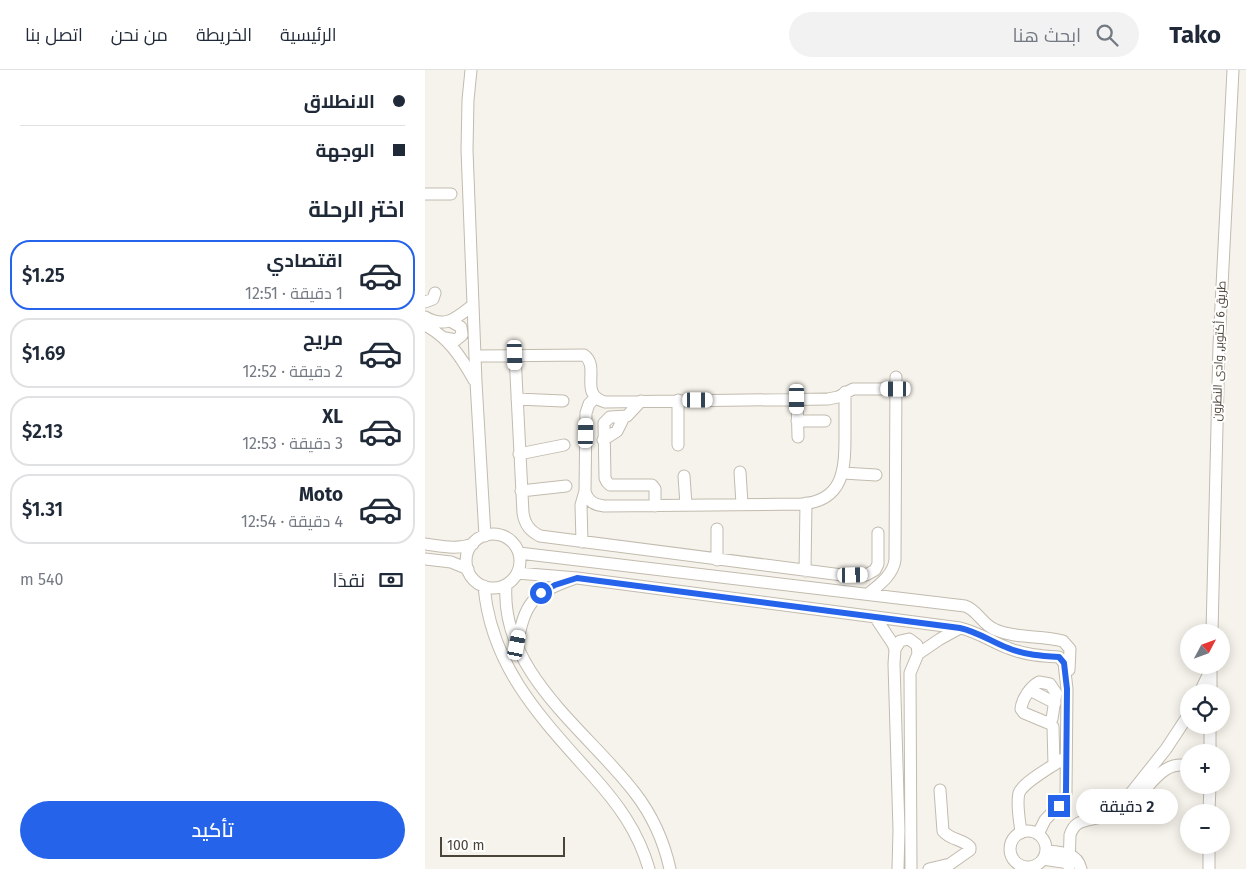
<!DOCTYPE html>
<html lang="ar">
<head>
<meta charset="utf-8">
<style>
  :root { --surface:#fff; --page:#f2f2f3; --text:#1f2937; --muted:#747a83; --line:#e0e1e3; --accent:#2563eb }
  body { margin:0; font-family:"Fira Sans",Cairo,sans-serif; background:var(--page); color:var(--text); direction:rtl; height:100vh; display:flex; flex-direction:column; font-size:19px; white-space:nowrap }
  * { box-sizing:border-box; margin:0 }
  p { font-size:16px; color:var(--muted) }
  .icon { flex:none; width:28px; height:28px; fill:none; stroke:currentColor; stroke-width:2; stroke-linecap:round; stroke-linejoin:round }
  .map { position:relative; flex:1; overflow:hidden; direction:ltr }
  .drawer { display:flex; flex-direction:column; background:var(--surface); width:425px }
  .drawer>* { flex:none }
  .hud { display:grid; align-content:center; height:110px; padding:0 20px; background:var(--surface) }
  .needle { width:32px; rotate:49deg }
  .controls { position:absolute; left:755px; top:554px; display:grid; gap:10px }
  .controls a { display:grid; place-items:center; width:50px; height:50px; border-radius:50%; background:var(--surface); box-shadow:0 2px 12px #0003; font-size:25px }
  .scale { position:absolute; left:15px; bottom:12px; width:125px; box-sizing:border-box; padding-left:5px; border:2px solid #4b4439; border-top:0; font-size:14px; line-height:18px; white-space:nowrap; color:#4b4439; -webkit-text-stroke:4px #fff; paint-order:stroke }
  .end { position:absolute; width:22px; height:22px; margin:-11px; border:6px solid #2563eb; background:#fff; box-shadow:0 0 0 2px #fff }
  .from { border-radius:50% }
  .bubble { position:absolute; height:35px; border-radius:18px; background:var(--surface); box-shadow:0 2px 12px #0003; font-size:16px; font-weight:600; line-height:35px; text-align:center; direction:rtl }
  .car { position:absolute; width:15px; height:30px; margin:-15px -8px; border-radius:6px; box-shadow:0 0 4px 1px #0007; background:linear-gradient(#fff 24%,#345 0 40%,#fff 0 76%,#345 0 86%,#fff 0) }
  .hud b { display:flex; align-items:center; gap:18px; height:48px; font-size:19px }
  .hud b+b { border-top:1px solid var(--line) }
  .hud i { width:12px; height:12px; background:var(--text) }
  ul { padding:0; list-style:none }
  li { display:flex; align-items:center; gap:15px; height:70px; margin:0 10px 8px; padding:0 10px; border:2px solid var(--line); border-radius:20px }
  li div { flex:1 }
  li b { display:block; font-size:19px }
  li em { font-style:normal; font-weight:600 }
  li.selected { border-color:var(--accent) }
  li>.icon { width:45px; height:45px; stroke-width:1.5 }
  h2 { padding:0 20px; font-size:22px; line-height:60px }
  .pay { display:flex; align-items:center; gap:12px; height:55px; padding:0 20px; font-size:19px }
  .pay p { margin-inline-start:auto }
  .action { display:flex; gap:10px; margin-top:auto; padding:10px 20px }
  .action a { flex:1; height:58px; border-radius:30px; background:var(--accent); color:#fff; font-size:20px; font-weight:600; line-height:58px; text-align:center }
  header { display:flex; align-items:center; gap:30px; box-sizing:border-box; height:70px; padding:0 25px; background:var(--surface); border-bottom:1px solid var(--line) }
  header strong { font-size:24px }
  nav { display:flex; gap:28px; margin-inline-start:auto; font-size:18px }
  .search { width:350px; height:45px; background:var(--page); display:flex; align-items:center; gap:12px; box-sizing:border-box; padding:0 18px; border-radius:28px; color:var(--muted); font-size:19px }
  main { display:flex; flex:1; min-height:0 }
  .map>svg:first-child { display:block }
  .lines { fill:none; stroke-linecap:round; stroke-linejoin:round }
  .minor-casing { stroke:#c2bbae; stroke-width:13 }
  .minor { stroke:#fff; stroke-width:11 }
  .route { stroke:#2563eb; stroke-width:6 }
  .labels { text-anchor:middle; stroke-width:4; stroke-linejoin:round; paint-order:stroke }
  .street-label { font-size:12px; fill:#4b4439; stroke:#fff }
</style>
</head>
<body>
<header>
<strong>Tako</strong>
<div class="search"><svg class="icon" aria-label="search" viewBox="0 0 24 24"><circle cx="10" cy="10" r="6"/><path d="M15 15l6 6"/></svg>ابحث هنا</div>
<nav><a>الرئيسية</a><a>الخريطة</a><a>من نحن</a><a>اتصل بنا</a></nav>
</header>
<main>
<div class="map">
<svg width="821" height="799" viewBox="0 0 821 799">
  <rect width="100%" height="100%" fill="#f6f3ec"/>
  <g class="lines">
    <g class="minor-casing">
      <path id="minor" d="M46 0 43 30 42 80 51 312 60 466
        M0 124H26
        M0 232 8 229 10 223
        M0 247C21 259 31 248 48 235
        M0 255C24 268 36 287 49 310
        M20 268 31 270 37 265 36 257 25 251
        M90 285 98 443C100 455 105 461 115 466L417 505H441L450 500 453 494V463
        M50 286 159 285C176 297 153 325 180 332L403 329 413 327 428 319H471
        M170 328 164 334 161 343 160 421C162 431 169 435 179 436L376 434C419 431 420 399 420 365 420 351 420 336 420 322
        M92 329 138 331
        M372 329 373 367
        M253 330V375
        M216 331 202 346 185 347 179 353 180 408 182 412 185 415H227L230 419V436
        M372 351H400
        M178 370 192 361 199 347
        M94 384 139 375
        M315 402 317 434
        M418 403 451 405
        M259 406 261 435
        M96 421 141 416
        M292 459V490
        M41 491a27 27 0 1 1 54 0a27 27 0 1 1-54 0Z
        M157 472 156 435 160 421
        M0 474C16 476 32 480 48 474
        M94 483 540 536C553 540 557 555 571 560 592 569 616 565 638 571L645 579 644 600
        M0 489 26 492 43 499
        M380 501 381 433
        M92 503 152 508 535 558C553 562 567 572 583 578 600 585 617 586 634 587L639 593 642 619 641 723 639 730 620 750 613 764
        M81 515C75 603 163 661 210 723 227 745 239 772 245 799
        M59 516C66 597 116 648 167 705 193 734 213 761 224 799
        M443 524C454 515 468 505 470 490L471 307
        M450 547 468 574 470 579 469 594 474 760 473 799
        M787 562 794 275 808 0
        M92 575C100 533 107 523 148 509
        M470 579 475 571 484 569 492 575 493 584
        M614 612 625 614 631 623 627 649 623 653 599 643 596 639C597 629 605 617 614 612Z
        M605 620 630 633
        M775 622 784 603
        M786 622V595
        M625 653 628 657 629 695
        M785 682V655
        M698 736 706 723 741 679 764 644
        M784 742 785 715
        M585 779a18 18 0 1 1 36 0a18 18 0 1 1-36 0Z
        M596 763C595 752 591 734 594 723 599 711 630 695 641 687
        M621 781C636 782 652 782 656 799
        M618 789 644 793
        M486 799 485 603 493 584 515 569 535 558
        M504 799 525 794 545 780V777C538 769 525 770 518 761L515 720
        M644 799 645 765C650 749 662 751 676 747 685 745 694 741 701 736 724 724 733 689 764 696
        M784 799V775"/>
    </g>
    <use href="#minor" class="minor"/>
  </g>
  <g class="lines">
    <path class="route" d="M116 523 130 515 152 508 535 558C553 562 567 572 583 578 600 585 617 586 634 587L639 593 642 619 641 722 639 730 634 736"/>
  </g>
  <g class="labels">
    <g class="street-label">
      <text transform="translate(794 281) rotate(-88)" y="4">طريق 6 أكتوبر, وادى النطرون</text>
    </g>
  </g>
</svg>
<div class="controls">
<a><svg class="needle" viewBox="-14 -14 28 28"><path d="M0-13l5 13h-10z" fill="#e53935"/><path d="M0 13l5-13h-10z" fill="#747a83"/></svg></a>
<a><svg class="icon" aria-label="locate" viewBox="0 0 24 24"><circle cx="12" cy="12" r="6"/><path d="M12 2v4M12 18v4M2 12h4M18 12h4"/></svg></a>
<a>+</a>
<a>−</a>
</div>
<div class="scale">100 m</div>
<i class="end from" style="left:116px;top:523px"></i>
<i class="end" style="left:634px;top:736px"></i>
<div class="bubble" style="left:651px;top:719px;width:102px">2 دقيقة</div>
<i class="car" style="left:90px;top:285px;rotate:178deg"></i>
<i class="car" style="left:471px;top:319px;rotate:270deg"></i>
<i class="car" style="left:372px;top:329px;rotate:180deg"></i>
<i class="car" style="left:273px;top:330px;rotate:90deg"></i>
<i class="car" style="left:161px;top:363px;rotate:1deg"></i>
<i class="car" style="left:428px;top:505px;rotate:89deg"></i>
<i class="car" style="left:92px;top:575px;rotate:11deg"></i>
</div>
<section class="drawer">
<div class="hud">
<b><i class="from"></i>الانطلاق</b>
<b><i></i>الوجهة</b>
</div>
<h2>اختر الرحلة</h2>
<ul>
<li class="selected"><svg class="icon" aria-label="car" viewBox="0 0 24 24"><path d="M5 17H2v-5l4-1 3-4h7l3 4 3 1v5h-3M9 17h6M6 11h13"/><circle cx="7" cy="17" r="2"/><circle cx="17" cy="17" r="2"/></svg><div><b>اقتصادي</b><p>1 دقيقة · 12:51</p></div><em>$1.25</em></li>
<li><svg class="icon" aria-label="car" viewBox="0 0 24 24"><path d="M5 17H2v-5l4-1 3-4h7l3 4 3 1v5h-3M9 17h6M6 11h13"/><circle cx="7" cy="17" r="2"/><circle cx="17" cy="17" r="2"/></svg><div><b>مريح</b><p>2 دقيقة · 12:52</p></div><em>$1.69</em></li>
<li><svg class="icon" aria-label="car" viewBox="0 0 24 24"><path d="M5 17H2v-5l4-1 3-4h7l3 4 3 1v5h-3M9 17h6M6 11h13"/><circle cx="7" cy="17" r="2"/><circle cx="17" cy="17" r="2"/></svg><div><b>XL</b><p>3 دقيقة · 12:53</p></div><em>$2.13</em></li>
<li><svg class="icon" aria-label="car" viewBox="0 0 24 24"><path d="M5 17H2v-5l4-1 3-4h7l3 4 3 1v5h-3M9 17h6M6 11h13"/><circle cx="7" cy="17" r="2"/><circle cx="17" cy="17" r="2"/></svg><div><b>Moto</b><p>4 دقيقة · 12:54</p></div><em>$1.31</em></li>
</ul>
<div class="pay"><svg class="icon" aria-label="cash" viewBox="0 0 24 24"><path d="M3 7h18v10H3z"/><circle cx="12" cy="12" r="2"/></svg>نقدًا<p>540 m</p></div>
<div class="action"><a>تأكيد</a></div>
</section>
</main>
</body>
</html>
